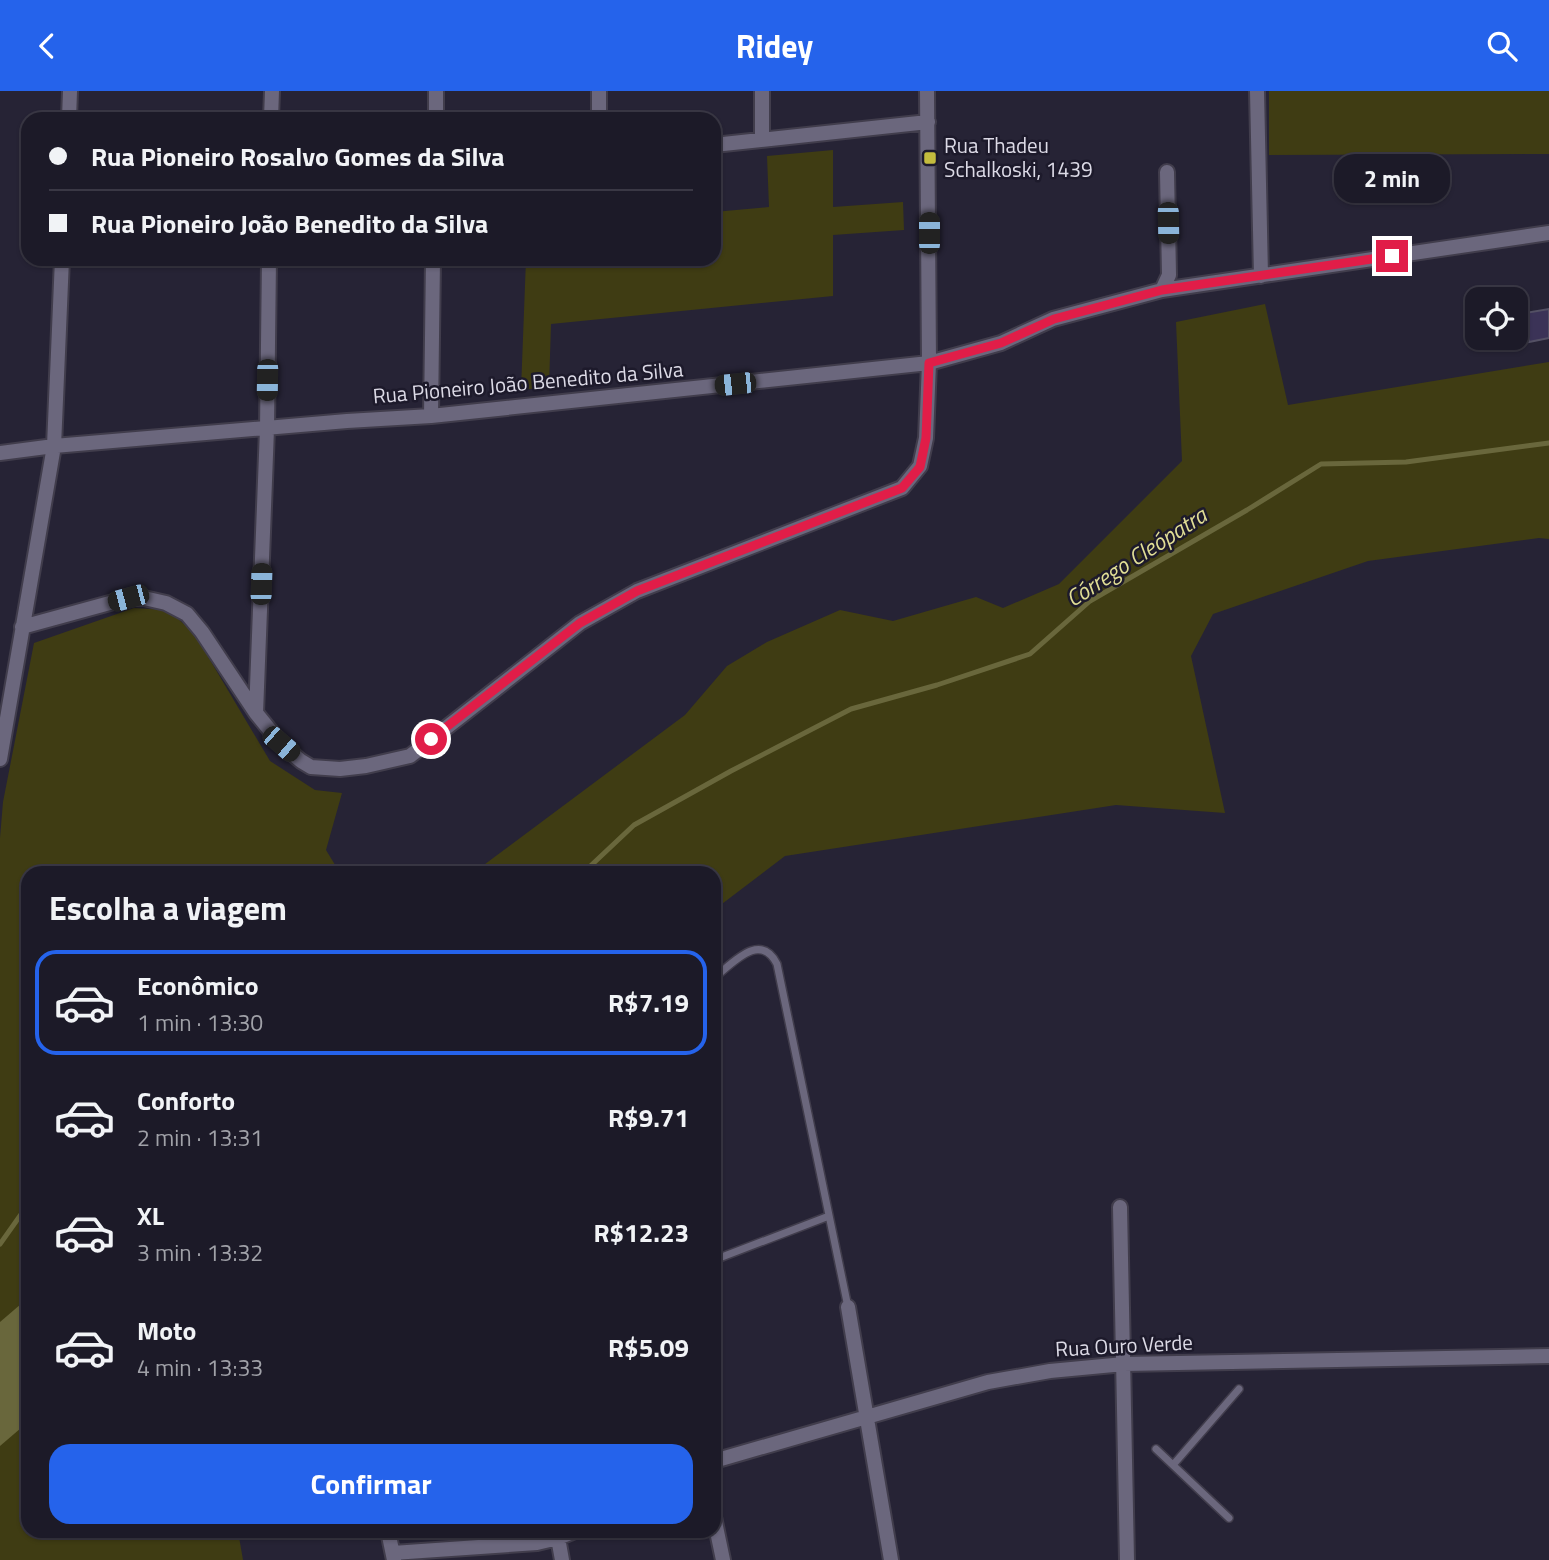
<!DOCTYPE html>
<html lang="pt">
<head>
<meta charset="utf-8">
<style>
  :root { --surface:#1c1a28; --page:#292734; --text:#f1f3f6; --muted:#a0a1a8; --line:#3a3845; --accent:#2563eb }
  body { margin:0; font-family:"Titillium Web",sans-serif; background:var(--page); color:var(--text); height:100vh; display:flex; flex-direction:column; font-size:26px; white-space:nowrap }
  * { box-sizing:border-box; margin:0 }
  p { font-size:23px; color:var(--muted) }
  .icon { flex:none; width:38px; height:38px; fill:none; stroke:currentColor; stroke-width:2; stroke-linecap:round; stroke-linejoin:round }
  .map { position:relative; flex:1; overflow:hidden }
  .details { position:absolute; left:21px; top:775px; width:700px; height:672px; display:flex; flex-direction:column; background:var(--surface); border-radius:21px; box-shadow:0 2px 5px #0004,0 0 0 2px var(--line) }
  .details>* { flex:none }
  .guide { position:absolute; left:21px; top:21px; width:700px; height:154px; border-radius:21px; box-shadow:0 2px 5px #0004,0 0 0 2px var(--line); display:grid; align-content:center; height:154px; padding:0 28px; background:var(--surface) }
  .buttons { position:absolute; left:1465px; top:196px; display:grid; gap:14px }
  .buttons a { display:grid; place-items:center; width:63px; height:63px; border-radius:14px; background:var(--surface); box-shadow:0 2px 5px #0004,0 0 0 2px var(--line); font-size:35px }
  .end { position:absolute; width:32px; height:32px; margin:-16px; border:9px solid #e11d48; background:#fff; box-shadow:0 0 0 4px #fff }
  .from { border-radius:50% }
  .bubble { position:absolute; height:49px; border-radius:21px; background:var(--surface); box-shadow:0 2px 5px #0004,0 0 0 2px var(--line); font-size:23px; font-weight:700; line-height:49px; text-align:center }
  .car { position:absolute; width:21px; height:42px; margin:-21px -10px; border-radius:9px; box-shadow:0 0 5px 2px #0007; background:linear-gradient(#222 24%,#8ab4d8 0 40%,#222 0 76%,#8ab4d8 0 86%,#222 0) }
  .guide b { display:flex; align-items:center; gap:24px; height:66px; font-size:26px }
  .guide b+b { border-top:2px solid var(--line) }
  .guide i { width:18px; height:18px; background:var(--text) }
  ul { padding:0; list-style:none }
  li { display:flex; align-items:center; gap:21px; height:105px; margin:0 14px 10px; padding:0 14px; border:4px solid transparent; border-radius:21px }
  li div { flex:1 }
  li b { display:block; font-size:26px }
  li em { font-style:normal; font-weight:700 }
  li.selected { border-color:var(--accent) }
  li>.icon { width:63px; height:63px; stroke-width:1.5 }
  h2 { padding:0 28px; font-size:32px; line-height:84px }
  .button { display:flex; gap:14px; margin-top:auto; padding:14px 28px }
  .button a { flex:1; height:80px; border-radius:21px; background:var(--accent); color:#fff; font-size:28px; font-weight:700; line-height:80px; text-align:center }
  header { display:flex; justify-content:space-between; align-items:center; height:91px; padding:0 28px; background:var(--accent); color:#fff; font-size:32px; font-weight:700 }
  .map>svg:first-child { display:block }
  .green { fill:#3f3c13 }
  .water { fill:#69673c }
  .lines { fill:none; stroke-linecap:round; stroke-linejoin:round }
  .stream { stroke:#69673c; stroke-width:5 }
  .building { fill:#3b3357; stroke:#545165; stroke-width:2 }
  .service-casing { stroke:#413d4c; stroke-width:10 }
  .minor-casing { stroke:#413d4c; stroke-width:18 }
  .service { stroke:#6b677d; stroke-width:7 }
  .minor { stroke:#6b677d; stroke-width:14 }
  .route { stroke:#e11d48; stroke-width:9 }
  .poi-dot { fill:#c4bc3e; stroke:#1d1a2b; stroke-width:2.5 }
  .labels { text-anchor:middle; stroke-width:5; stroke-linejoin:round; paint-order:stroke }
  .poi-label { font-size:21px; fill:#dcdae6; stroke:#1d1a2b; text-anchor:start }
  .street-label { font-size:21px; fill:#dcdae6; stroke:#1d1a2b }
  .water-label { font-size:23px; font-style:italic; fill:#e1de95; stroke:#1d1a2b }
</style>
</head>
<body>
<header><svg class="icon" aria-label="back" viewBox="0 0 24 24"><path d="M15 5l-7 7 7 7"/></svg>Ridey<svg class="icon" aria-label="search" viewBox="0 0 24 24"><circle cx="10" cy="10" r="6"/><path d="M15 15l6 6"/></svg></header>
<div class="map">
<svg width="1549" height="1469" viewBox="0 0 1549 1469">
  <rect width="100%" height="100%" fill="#262335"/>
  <path class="green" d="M1269 0H1549V63L1269 64Z
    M833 59V116L903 111 904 139 833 144V205L551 233 549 296 521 299 526 168H714V121L769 116 767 65Z
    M1265 213 1288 314 1549 271V448L1539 447 1368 470 1213 523 1191 565 1225 722 1116 714 785 765 714 819V782H473L685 624 727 575 767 551 840 519 893 530 976 506 1003 517 1059 493 1182 370 1176 231Z
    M134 517 168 519 194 542 270 670 315 699 342 702 326 759 340 782H28V1440H238L243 1469H0V747L3 711 34 552Z"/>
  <path class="water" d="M28 1207V1331L0 1355V1231Z"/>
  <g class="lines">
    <path class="stream" d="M583 782 634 734 731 680 851 618 937 594 1030 563 1090 510 1247 419 1321 373 1406 371 1549 352
      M0 1153 22 1122 28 1117"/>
  </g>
  <path class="building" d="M1549 218V247L1529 251 1525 222Z"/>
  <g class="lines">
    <g class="service-casing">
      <path id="service" d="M714 887C733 872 760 840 777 873L848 1216
        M714 1169 829 1125
        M1156 1358 1229 1427
        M1173 1374 1239 1298"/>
    </g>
    <g class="minor-casing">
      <path id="minor" d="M762 0V48
        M1257 0 1261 185
        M69 28 70 0
        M271 28 272 0
        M436 28V0
        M599 28V0
        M714 54 928 31
        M1162 199 1169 184 1167 81
        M431 325 433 168
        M0 362 54 355 347 330 431 325 929 272 1001 252 1053 228 1162 199 1549 142
        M22 536 128 507H144L166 512 187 523 202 541 256 622 281 653 301 670 311 676 340 678 366 675 410 665 580 532 637 500 902 397 920 375 926 347 929 272 927 0
        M256 622 267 338 269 168
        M0 668 54 355 62 168
        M1120 1116 1127 1469
        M848 1216 891 1469
        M714 1370 988 1291 1050 1280 1124 1273 1549 1265
        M714 1426 723 1469
        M388 1440 394 1469
        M558 1447 562 1469
        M393 1462 537 1452 558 1447 575 1440"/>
    </g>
    <use href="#service" class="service"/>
    <use href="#minor" class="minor"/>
  </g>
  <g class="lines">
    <path class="route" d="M431 648 580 532 637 500 902 397 920 376 926 347 929 272 1001 252 1054 228 1162 199 1392 165"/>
  </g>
  <rect class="poi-dot" x="923" y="60" width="14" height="14" rx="3.5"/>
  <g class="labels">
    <g class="poi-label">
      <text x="944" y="62">Rua Thadeu<tspan x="944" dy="24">Schalkoski, 1439</tspan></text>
    </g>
    <g class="street-label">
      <text transform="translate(528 292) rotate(-5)" y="7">Rua Pioneiro João Benedito da Silva</text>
      <text transform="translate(1124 1255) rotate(-3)" y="7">Rua Ouro Verde</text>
    </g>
    <g class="water-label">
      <text transform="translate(1136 466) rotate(-33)" y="8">Córrego Cleópatra</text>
    </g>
  </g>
</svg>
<div class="buttons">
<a><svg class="icon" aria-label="locate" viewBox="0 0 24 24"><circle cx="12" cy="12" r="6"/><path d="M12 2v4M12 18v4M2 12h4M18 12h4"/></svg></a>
</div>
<i class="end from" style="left:431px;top:648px"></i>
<i class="end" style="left:1392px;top:165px"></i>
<div class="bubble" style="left:1334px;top:63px;width:116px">2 min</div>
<i class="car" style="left:1168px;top:132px;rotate:179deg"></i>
<i class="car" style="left:929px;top:142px;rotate:0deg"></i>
<i class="car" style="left:267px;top:289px;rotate:181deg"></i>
<i class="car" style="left:735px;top:293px;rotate:264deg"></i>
<i class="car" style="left:261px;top:493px;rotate:2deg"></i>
<i class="car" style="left:128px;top:507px;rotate:255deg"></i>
<i class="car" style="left:281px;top:653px;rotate:131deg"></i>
<div class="guide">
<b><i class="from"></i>Rua Pioneiro Rosalvo Gomes da Silva</b>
<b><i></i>Rua Pioneiro João Benedito da Silva</b>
</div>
<section class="details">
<h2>Escolha a viagem</h2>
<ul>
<li class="selected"><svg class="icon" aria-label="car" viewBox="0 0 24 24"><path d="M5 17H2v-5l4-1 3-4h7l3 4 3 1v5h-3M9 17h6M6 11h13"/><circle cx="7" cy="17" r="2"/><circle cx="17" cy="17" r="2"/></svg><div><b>Econômico</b><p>1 min · 13:30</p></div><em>R$7.19</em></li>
<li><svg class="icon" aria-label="car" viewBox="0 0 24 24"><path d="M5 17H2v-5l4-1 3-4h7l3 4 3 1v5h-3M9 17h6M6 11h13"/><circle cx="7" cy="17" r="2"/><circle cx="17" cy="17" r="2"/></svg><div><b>Conforto</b><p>2 min · 13:31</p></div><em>R$9.71</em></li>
<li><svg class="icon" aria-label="car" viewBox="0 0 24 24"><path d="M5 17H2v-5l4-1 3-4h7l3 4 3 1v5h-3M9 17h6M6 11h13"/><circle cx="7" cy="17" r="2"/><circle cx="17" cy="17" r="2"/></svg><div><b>XL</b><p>3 min · 13:32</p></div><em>R$12.23</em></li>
<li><svg class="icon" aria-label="car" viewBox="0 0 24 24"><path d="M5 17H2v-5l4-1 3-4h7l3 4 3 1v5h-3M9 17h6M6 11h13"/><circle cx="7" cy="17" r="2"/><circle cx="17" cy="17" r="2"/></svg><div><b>Moto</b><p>4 min · 13:33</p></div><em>R$5.09</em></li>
</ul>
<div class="button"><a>Confirmar</a></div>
</section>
</div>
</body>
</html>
